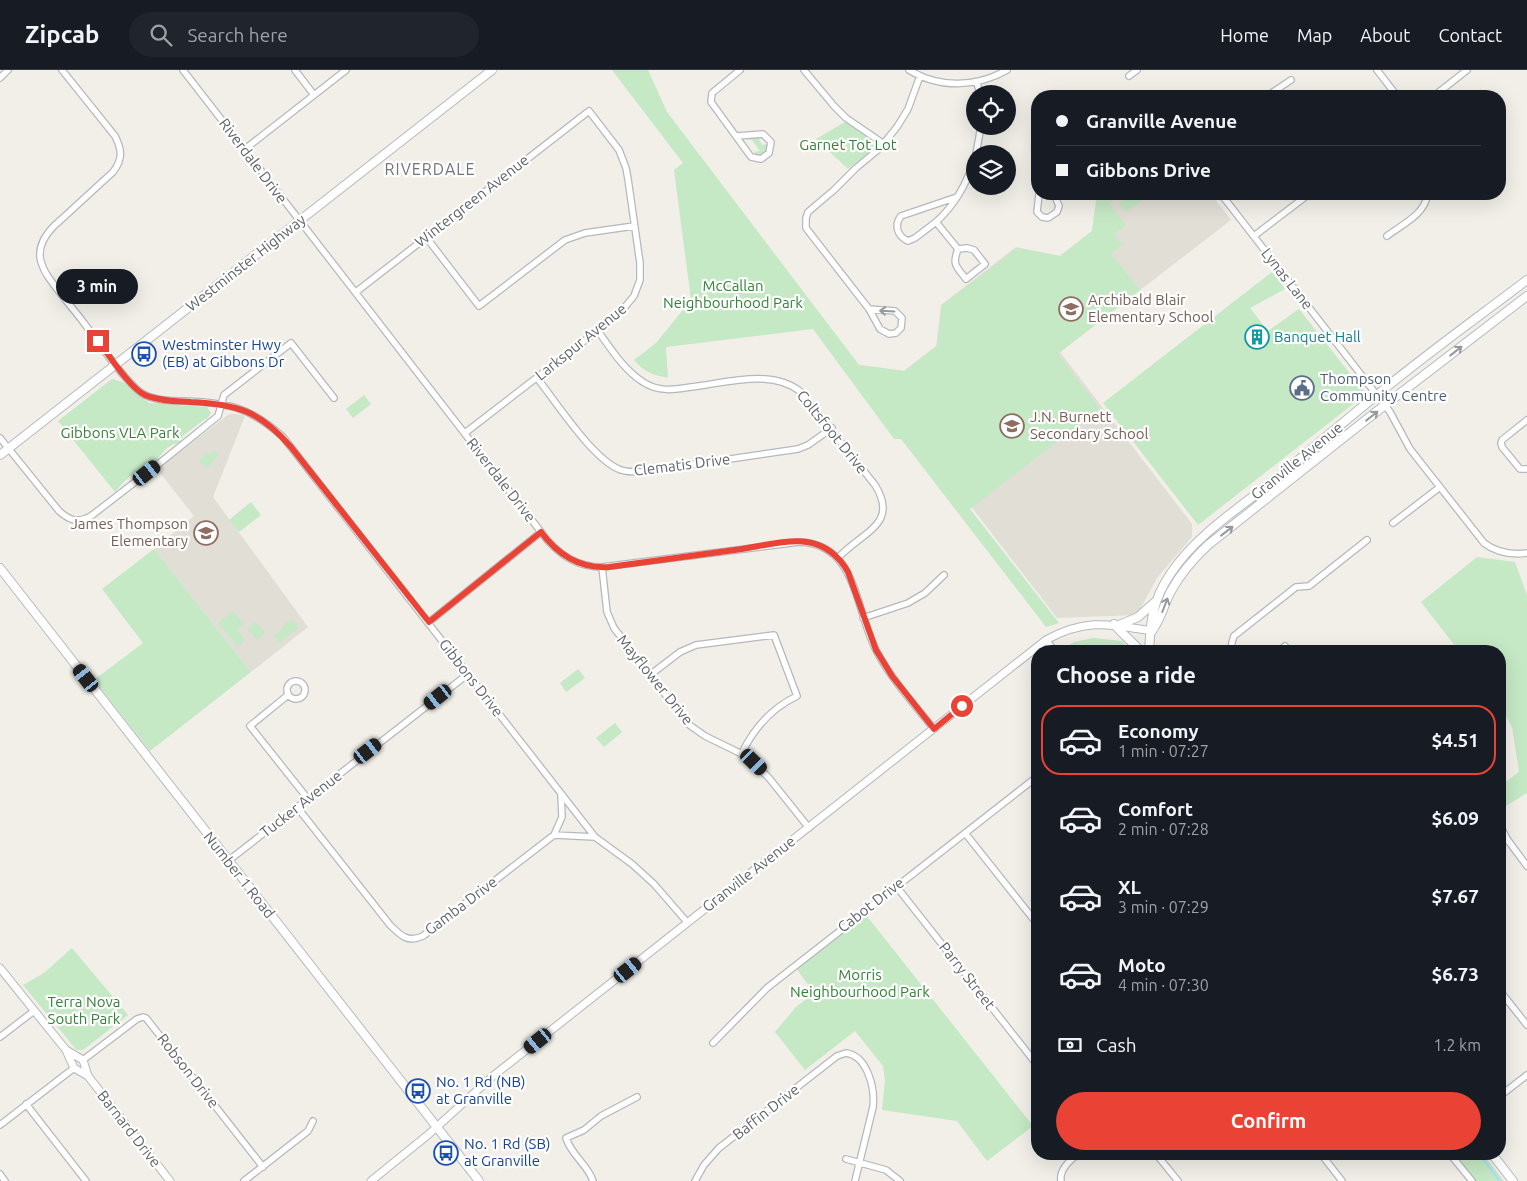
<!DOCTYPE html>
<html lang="en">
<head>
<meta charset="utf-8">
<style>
  :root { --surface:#171b24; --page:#20242c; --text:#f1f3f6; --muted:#9ea1a6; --line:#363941; --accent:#ea4335 }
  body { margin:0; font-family:Ubuntu,sans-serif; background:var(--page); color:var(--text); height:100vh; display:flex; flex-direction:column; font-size:19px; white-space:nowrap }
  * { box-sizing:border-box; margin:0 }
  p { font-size:16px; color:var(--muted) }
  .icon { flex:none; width:28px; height:28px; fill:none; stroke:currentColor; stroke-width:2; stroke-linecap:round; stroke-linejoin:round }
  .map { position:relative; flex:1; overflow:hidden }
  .sheet { position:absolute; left:1031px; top:575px; width:475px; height:515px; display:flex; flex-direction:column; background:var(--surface); border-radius:20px; box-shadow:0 5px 20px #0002 }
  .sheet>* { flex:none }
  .banner { position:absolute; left:1031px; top:20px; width:475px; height:110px; border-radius:20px; box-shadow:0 5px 20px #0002; display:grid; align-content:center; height:110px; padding:0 25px; background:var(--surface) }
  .buttons { position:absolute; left:966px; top:15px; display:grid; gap:10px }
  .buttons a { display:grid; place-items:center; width:50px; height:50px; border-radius:50%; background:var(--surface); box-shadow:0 5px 20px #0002; font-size:25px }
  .end { position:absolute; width:22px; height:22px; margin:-11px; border:6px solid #ea4335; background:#fff; box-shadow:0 0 0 2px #fff }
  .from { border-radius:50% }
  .bubble { position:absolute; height:35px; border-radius:18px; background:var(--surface); box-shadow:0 5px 20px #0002; font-size:16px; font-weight:700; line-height:35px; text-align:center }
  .car { position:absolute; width:15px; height:30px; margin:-15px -8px; border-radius:6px; box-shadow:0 0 4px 1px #0007; background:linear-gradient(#222 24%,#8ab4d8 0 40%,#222 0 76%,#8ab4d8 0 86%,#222 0) }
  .banner b { display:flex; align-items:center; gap:18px; height:48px; font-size:19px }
  .banner b+b { border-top:1px solid var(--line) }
  .banner i { width:12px; height:12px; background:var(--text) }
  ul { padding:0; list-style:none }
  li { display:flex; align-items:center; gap:15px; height:70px; margin:0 10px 8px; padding:0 15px; border:2px solid transparent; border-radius:20px }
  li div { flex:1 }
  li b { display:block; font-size:19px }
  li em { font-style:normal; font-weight:700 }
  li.current { border-color:var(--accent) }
  li>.icon { width:45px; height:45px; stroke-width:1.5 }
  h2 { padding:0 25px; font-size:22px; line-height:60px }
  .pay { display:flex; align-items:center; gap:12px; height:55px; padding:0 25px; font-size:19px }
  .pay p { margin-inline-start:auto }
  .cta { display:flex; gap:10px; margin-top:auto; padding:10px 25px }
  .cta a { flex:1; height:58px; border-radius:30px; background:var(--accent); color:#fff; font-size:20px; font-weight:700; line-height:58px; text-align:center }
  header { display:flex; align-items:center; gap:30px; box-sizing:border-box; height:70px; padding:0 25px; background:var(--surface); border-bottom:1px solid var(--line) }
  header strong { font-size:24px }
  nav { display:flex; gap:28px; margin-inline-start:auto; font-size:18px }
  .search { width:350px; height:45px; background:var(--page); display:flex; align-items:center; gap:12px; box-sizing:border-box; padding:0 18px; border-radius:28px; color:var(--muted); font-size:19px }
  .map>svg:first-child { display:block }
  .education { fill:#e1ded6 }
  .green { fill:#c5e8c5 }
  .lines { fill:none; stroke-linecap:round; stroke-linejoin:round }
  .stream { stroke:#aadaff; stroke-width:2 }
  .minor-casing { stroke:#b5b8bc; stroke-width:8 }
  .tertiary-casing { stroke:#b5b8bc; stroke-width:9 }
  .secondary-casing { stroke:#b6babf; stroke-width:10 }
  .minor { stroke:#fff; stroke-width:5.5 }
  .tertiary { stroke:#fff; stroke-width:7 }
  .secondary { stroke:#fff; stroke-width:8 }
  .oneway { stroke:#979a9d }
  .route { stroke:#ea4335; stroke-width:6 }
  .labels { text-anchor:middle; stroke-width:4.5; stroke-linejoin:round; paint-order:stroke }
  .park-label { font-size:15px; fill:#348238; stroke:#fff }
  .street-label { font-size:15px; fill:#5f6368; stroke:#fff }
  .education-label { font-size:15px; fill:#785e54; stroke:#fff; text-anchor:start }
  .culture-label { font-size:15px; fill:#0d838f; stroke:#fff; text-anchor:start }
  .transit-label { font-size:15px; fill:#164399; stroke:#fff; text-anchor:start }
  .service-label { font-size:15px; fill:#4e5e75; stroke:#fff; text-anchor:start }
  .neighbourhood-label { font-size:16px; letter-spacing:1px; fill:#70757a; stroke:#fff }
</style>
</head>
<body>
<header>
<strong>Zipcab</strong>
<div class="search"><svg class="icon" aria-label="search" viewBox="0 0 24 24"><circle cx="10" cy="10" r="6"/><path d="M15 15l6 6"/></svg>Search here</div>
<nav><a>Home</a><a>Map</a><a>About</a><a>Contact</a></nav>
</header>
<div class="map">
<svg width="1527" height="1111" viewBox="0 0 1527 1111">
  <rect width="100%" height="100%" fill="#f1efe8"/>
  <path class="education" d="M1097 124H1211L1231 150 1060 282 1192 454V467L1157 508 1137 545 1057 548 862 295 904 301 936 276 941 235 1016 177 1060 186 1092 161Z
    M229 344H237L245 346 213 427 308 557 251 602 154 479 194 446 157 399Z"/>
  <path class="green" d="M612 0H648L667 42 859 295 904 301 937 276 942 235 1017 178 1060 186 1092 161 1097 124H1122L1109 134 1126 155 1114 164 1122 175 1111 184 1140 220 1058 284 1100 339 970 439 1059 553 1046 557 901 369H894L813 259 666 277 668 308C653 305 644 302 634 290L656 273 691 230 674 100 683 93Z
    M845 52 870 69 874 76 873 79 848 99 816 69Z
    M763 66 765 68 759 69 762 75 769 74C768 82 766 86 757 86L754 82 760 81 752 70 745 69Z
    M1131 124H1140L1144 129 1126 142 1119 134Z
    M1272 202 1285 219 1250 238 1268 261 1299 239 1366 324 1198 455 1103 333Z
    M112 309 123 312 149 333 207 337 211 343 207 349H205L184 365 179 373C165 375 163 384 155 392 143 394 122 412 115 422L58 351Z
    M364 325 371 334 353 348 346 339Z
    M214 380 219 384 208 398 199 392 206 382 210 385Z
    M251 432 261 445 239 462 229 450Z
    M154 479 251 602 150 681 94 610 143 573 102 519Z
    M1477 487 1515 492 1527 525V723L1501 739 1500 737V716L1519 702 1512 657 1500 636V581H1459L1421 532Z
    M233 541 244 554 237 560 245 570 238 577 218 553Z
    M293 551 298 555 297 559 279 573 274 566 282 559 287 552Z
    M256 552 265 563 257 570 247 558Z
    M1093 568 1122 571 1130 581H1065L1063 579 1074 572Z
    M578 599 585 608 566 622 560 613Z
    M615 653 622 662 604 677 596 668Z
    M866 845 1033 1056 987 1091 957 1051 882 1040 885 1010 883 996 855 961 805 1000 775 962 796 937 814 923 796 898Z
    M72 878 128 945 83 980H77L74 977 23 915 44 903Z
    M1451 1084H1483L1504 1111H1472Z"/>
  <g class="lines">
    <path class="stream" d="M1479 1084 1500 1111"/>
    <g class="minor-casing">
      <path id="minor" d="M62 0 115 66C122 80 123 89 113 102L53 157C45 166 39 175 40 187 41 194 44 200 47 205 58 222 72 237 84 253 96 269 129 318 145 325 158 331 173 331 186 331 229 333 250 337 283 367L595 767 632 794 654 814 687 852
        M183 0 548 471C563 487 579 497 602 497L799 472C858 473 855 542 877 582 892 610 914 634 934 659
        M295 0 314 25
        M804 0 834 36 846 48 884 74
        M909 0C940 19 977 17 1007 0
        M1377 0 1397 26
        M1129 6 1137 0
        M0 8 8 0
        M977 13 980 24
        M1267 26 1291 10
        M1434 26 1467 0
        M737 66 763 64 771 72 769 83 761 89 751 87 711 32 712 23 740 0
        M245 79 346 0
        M976 84 981 56
        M1039 124 1037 142 1042 147 1048 148 1057 142 1059 136 1054 124
        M1221 124 1390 342 1410 379 1484 473C1497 483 1511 485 1527 483
        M936 152 915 168 908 171C897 166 894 155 901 146L957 127
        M1254 166 1309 124
        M1387 166C1400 156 1425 144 1427 126L1426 124
        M426 167 479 236 565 170 585 163 634 156
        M967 178 974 180 985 194 966 209C956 196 952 195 958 179Z
        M958 179 936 152C955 135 968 111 975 87
        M356 222 589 41 619 80 626 98 628 109 640 193V210L634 226 619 244 465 363
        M869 239 895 241 902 248 901 258 896 263 889 264 880 259 869 239 806 158V148L808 142 834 120 856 98 879 79 897 57 908 39 920 6
        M598 261C611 279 624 300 643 312 658 322 674 320 691 317 726 313 771 298 801 322L875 415C900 455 861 462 838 488
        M537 308C557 333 593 390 621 400 627 402 634 402 641 402L798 379 808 375 832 358
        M1527 350 1502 370 1501 373 1502 377 1520 399H1527
        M0 368 59 441C70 451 78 453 91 446L161 392 218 346 224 325 291 273 334 328
        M1393 453 1440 417
        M602 497 607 542 614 558 688 654 705 666 748 687 769 708 809 758
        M863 548 908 533 925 523 944 505
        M429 552 541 462
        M1046 570 1055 581
        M1234 581C1230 576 1232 572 1234 566L1296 517 1309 516 1367 470
        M1279 581 1285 576
        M650 605 680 582 696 575 774 565 797 626C772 638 754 658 742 683
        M287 620a9 9 0 1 1 18 0a9 9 0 1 1-18 0Z
        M288 625 250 656 308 729
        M297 737 390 855C401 866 408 873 423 866L554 765 595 767
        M1500 755 1507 769 1527 796
        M965 763 1038 855
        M554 765 562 747 561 724
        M228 791 468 604
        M896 816 1038 996
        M1500 921 1527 955
        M0 967 34 941
        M713 973 767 918 1038 706
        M83 990 137 949 143 947 146 948 263 1097
        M1500 1026 1527 1005
        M26 1034 86 1111
        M0 1055 74 998
        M1156 1084 1178 1111
        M1321 1084 1342 1111
        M1450 1084 1472 1111
        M846 1089 886 1100 900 1111
        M0 1104 5 1111
        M244 1111 308 1061 313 1051
        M593 1111C588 1095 571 1085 566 1068L584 1060 601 1046 637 1027
        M695 1111 704 1095 719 1078 837 986 846 983C868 986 875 1019 873 1037L855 1111
        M1061 1111C1059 1100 1070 1090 1078 1084"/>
    </g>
    <g class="tertiary-casing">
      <path id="tertiary" d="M0 898 66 980 74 998 88 1006 170 1111
        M66 980 83 990 88 1006
        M371 1111 429 1064 493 1006 1046 570C1086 548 1109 554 1152 561"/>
    </g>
    <g class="secondary-casing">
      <path id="secondary" d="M0 385 492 0
        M0 498 479 1111
        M1114 554C1122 564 1132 571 1140 581
        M1119 555 1138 547 1155 532
        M1152 561C1161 549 1164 534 1171 521 1181 503 1193 489 1208 475L1376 342 1527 226
        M1149 581C1151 549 1152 531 1171 503 1197 464 1241 437 1278 407 1311 380 1343 352 1377 325 1425 285 1477 248 1527 210
        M1492 1084 1513 1111"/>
    </g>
    <use href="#minor" class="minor"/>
    <use href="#tertiary" class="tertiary"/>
    <use href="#secondary" class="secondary"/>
  </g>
  <defs><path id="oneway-shaft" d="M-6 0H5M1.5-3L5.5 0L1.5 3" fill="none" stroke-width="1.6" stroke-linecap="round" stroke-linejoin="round" transform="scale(1.25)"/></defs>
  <g class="oneway">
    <use href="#oneway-shaft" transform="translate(887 241) rotate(-177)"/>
    <use href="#oneway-shaft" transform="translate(1456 281) rotate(-38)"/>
    <use href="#oneway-shaft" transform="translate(1372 346) rotate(-38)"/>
    <use href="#oneway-shaft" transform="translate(1227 461) rotate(-38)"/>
    <use href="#oneway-shaft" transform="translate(1165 535) rotate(-69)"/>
  </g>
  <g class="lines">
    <path class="route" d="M98 271C109 285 130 318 145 325 159 331 176 331 191 332 237 334 260 341 291 377L429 552 541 462C558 485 579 499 609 497 653 491 697 485 742 479 761 476 788 469 807 472 825 475 839 486 848 502L876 580 892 606 934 659 962 636"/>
  </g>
  <defs>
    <g id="school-ring" transform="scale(1.25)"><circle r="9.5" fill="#fff" stroke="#8d6e63" stroke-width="1.5"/><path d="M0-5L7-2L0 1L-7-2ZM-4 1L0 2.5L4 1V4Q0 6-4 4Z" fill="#8d6e63"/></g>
    <g id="building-ring" transform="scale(1.25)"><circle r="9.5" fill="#fff" stroke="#0f9aa8" stroke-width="1.5"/><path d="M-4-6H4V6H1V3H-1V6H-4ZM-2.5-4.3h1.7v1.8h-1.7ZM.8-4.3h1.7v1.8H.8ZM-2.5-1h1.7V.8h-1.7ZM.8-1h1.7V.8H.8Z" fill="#0f9aa8"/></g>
    <g id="bus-ring" transform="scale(1.25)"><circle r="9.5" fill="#fff" stroke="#1a4fb4" stroke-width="1.5"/><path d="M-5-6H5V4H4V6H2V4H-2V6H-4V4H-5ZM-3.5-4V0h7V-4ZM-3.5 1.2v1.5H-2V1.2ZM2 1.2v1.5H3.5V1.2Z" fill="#1a4fb4"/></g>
    <g id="civic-ring" transform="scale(1.25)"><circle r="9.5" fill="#fff" stroke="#5c6f8a" stroke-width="1.5"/><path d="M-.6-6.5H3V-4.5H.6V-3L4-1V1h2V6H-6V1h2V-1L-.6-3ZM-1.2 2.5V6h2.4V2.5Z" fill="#5c6f8a"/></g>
  </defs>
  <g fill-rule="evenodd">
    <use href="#school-ring" x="1071" y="239"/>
    <use href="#building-ring" x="1257" y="267"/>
    <use href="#bus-ring" x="144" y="284"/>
    <use href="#civic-ring" x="1302" y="318"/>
    <use href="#school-ring" x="1012" y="356"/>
    <use href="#school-ring" x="206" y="463"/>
    <use href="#bus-ring" x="418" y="1021"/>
    <use href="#bus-ring" x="446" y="1083"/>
  </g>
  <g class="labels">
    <g class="park-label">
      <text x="848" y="80">Garnet Tot Lot</text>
      <text x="733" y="221">McCallan<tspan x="733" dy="17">Neighbourhood Park</tspan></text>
      <text x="120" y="368">Gibbons VLA Park</text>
      <text x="860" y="910">Morris<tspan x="860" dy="17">Neighbourhood Park</tspan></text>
      <text x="84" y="937">Terra Nova<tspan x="84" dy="17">South Park</tspan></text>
    </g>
    <g class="street-label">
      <text transform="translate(253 91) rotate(53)" y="5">Riverdale Drive</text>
      <text transform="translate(472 131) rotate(-38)" y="5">Wintergreen Avenue</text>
      <text transform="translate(246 193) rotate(-38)" y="5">Westminster Highway</text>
      <text transform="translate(1287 209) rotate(52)" y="5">Lynas Lane</text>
      <text transform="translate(581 272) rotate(-39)" y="5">Larkspur Avenue</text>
      <text transform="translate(832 362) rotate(51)" y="5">Coltsfoot Drive</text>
      <text transform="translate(1297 391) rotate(-39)" y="5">Granville Avenue</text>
      <text transform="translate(682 395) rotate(-7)" y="5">Clematis Drive</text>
      <text transform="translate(501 410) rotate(52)" y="5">Riverdale Drive</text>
      <text transform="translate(471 608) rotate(52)" y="5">Gibbons Drive</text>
      <text transform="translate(655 610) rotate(51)" y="5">Mayflower Drive</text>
      <text transform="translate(301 734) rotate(-38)" y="5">Tucker Avenue</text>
      <text transform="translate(749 804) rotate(-38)" y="5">Granville Avenue</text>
      <text transform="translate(239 805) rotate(52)" y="5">Number 1 Road</text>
      <text transform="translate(871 835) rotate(-38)" y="5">Cabot Drive</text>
      <text transform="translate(461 836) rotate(-37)" y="5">Gamba Drive</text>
      <text transform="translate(967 906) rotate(52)" y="5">Parry Street</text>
      <text transform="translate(188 1001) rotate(52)" y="5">Robson Drive</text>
      <text transform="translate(766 1042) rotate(-38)" y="5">Baffin Drive</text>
      <text transform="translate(129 1059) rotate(52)" y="5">Barnard Drive</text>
    </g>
    <g class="education-label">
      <text x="1088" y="235">Archibald Blair<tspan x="1088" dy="17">Elementary School</tspan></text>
      <text x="1030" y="352">J.N. Burnett<tspan x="1030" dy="17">Secondary School</tspan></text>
      <text x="188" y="459" text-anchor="end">James Thompson<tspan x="188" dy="17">Elementary</tspan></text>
    </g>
    <g class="culture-label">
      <text x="1274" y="272">Banquet Hall</text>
    </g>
    <g class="transit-label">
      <text x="162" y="280">Westminster Hwy<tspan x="162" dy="17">(EB) at Gibbons Dr</tspan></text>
      <text x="436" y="1017">No. 1 Rd (NB)<tspan x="436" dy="17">at Granville</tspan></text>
      <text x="464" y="1079">No. 1 Rd (SB)<tspan x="464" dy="17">at Granville</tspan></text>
    </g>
    <g class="service-label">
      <text x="1320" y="314">Thompson<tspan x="1320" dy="17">Community Centre</tspan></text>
    </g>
    <g class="neighbourhood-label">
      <text x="430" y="105">RIVERDALE</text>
    </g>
  </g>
</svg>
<div class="buttons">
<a><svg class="icon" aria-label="locate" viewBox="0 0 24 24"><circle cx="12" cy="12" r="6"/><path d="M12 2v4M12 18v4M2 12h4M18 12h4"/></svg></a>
<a><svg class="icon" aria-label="layers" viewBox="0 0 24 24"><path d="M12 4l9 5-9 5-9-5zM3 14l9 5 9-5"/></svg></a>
</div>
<i class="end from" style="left:962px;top:636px"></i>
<i class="end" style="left:98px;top:271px"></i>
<div class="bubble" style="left:56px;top:199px;width:82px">3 min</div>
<i class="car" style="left:147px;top:403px;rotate:52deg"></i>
<i class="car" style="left:86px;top:608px;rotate:322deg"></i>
<i class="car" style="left:438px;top:627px;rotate:232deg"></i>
<i class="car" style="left:368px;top:681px;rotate:52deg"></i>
<i class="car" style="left:754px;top:692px;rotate:134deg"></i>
<i class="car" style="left:628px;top:900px;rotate:51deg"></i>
<i class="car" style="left:538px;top:971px;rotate:231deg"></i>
<div class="banner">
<b><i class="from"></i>Granville Avenue</b>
<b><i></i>Gibbons Drive</b>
</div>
<section class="sheet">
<h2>Choose a ride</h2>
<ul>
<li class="current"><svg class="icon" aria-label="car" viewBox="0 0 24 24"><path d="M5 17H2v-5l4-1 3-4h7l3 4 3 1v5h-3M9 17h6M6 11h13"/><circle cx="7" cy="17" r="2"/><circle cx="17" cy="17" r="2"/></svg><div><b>Economy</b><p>1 min · 07:27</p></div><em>$4.51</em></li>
<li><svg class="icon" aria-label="car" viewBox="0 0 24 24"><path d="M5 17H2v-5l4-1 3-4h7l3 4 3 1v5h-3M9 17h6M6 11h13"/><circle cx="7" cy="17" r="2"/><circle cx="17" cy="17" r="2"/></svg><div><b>Comfort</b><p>2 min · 07:28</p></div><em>$6.09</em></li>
<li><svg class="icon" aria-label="car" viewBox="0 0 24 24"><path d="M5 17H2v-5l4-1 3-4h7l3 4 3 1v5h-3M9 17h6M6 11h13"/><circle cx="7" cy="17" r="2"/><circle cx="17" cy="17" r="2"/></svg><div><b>XL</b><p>3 min · 07:29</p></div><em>$7.67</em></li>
<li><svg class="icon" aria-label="car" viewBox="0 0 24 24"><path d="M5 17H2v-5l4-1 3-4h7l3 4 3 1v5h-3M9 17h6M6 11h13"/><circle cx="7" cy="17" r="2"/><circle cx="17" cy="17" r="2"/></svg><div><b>Moto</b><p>4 min · 07:30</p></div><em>$6.73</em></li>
</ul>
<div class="pay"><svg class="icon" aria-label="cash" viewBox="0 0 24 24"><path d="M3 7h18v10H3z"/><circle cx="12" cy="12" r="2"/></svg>Cash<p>1.2 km</p></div>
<div class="cta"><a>Confirm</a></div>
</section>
</div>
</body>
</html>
